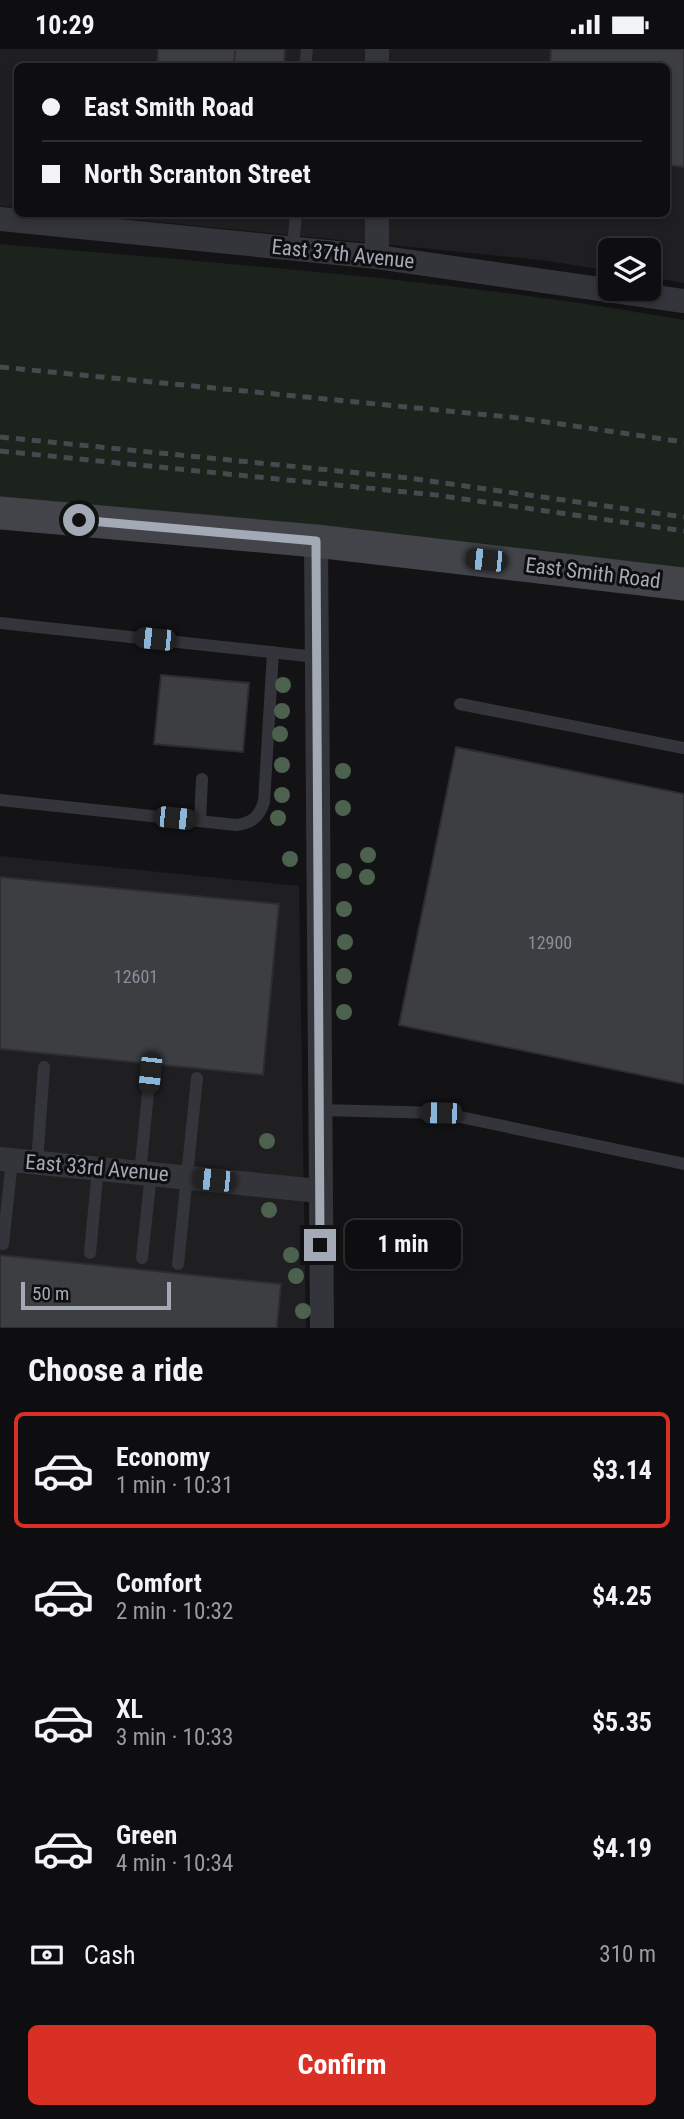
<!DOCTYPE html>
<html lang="en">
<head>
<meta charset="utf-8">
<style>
  :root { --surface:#0e0e10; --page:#1c1c1e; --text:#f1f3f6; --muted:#9b9c9f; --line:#2e2e30; --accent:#d93025 }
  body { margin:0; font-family:"Roboto Condensed",sans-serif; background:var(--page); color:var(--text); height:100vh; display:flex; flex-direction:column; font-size:26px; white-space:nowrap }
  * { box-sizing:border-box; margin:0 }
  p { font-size:23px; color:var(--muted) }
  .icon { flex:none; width:38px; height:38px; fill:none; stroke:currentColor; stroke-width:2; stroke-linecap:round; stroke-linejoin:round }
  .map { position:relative; height:1279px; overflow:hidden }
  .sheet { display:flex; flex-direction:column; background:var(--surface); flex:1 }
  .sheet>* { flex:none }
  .banner { position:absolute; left:14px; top:14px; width:656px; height:154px; border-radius:10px; box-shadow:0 4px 10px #0003,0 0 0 2px var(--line); display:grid; align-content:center; height:154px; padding:0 28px; background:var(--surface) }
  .fabs { position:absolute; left:598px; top:189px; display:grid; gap:14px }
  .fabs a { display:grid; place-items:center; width:63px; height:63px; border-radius:10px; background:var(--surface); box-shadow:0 4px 10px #0003,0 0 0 2px var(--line); font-size:35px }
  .scale { position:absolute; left:21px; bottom:18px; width:150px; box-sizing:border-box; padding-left:7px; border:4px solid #a4a9b6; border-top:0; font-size:19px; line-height:24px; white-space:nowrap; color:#a4a9b6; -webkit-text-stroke:5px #0e0e10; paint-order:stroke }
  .end { position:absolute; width:32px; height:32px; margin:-16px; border:9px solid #a4a9b6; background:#111; box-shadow:0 0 0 4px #111 }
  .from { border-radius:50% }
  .bubble { position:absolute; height:49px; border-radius:10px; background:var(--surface); box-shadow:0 4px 10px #0003,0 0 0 2px var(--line); font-size:23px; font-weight:700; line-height:49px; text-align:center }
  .car { position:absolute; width:21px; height:42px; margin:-21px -10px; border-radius:9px; box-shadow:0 0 5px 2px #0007; background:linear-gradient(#222 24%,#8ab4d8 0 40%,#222 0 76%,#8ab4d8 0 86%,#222 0) }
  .banner b { display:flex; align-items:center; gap:24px; height:66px; font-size:26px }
  .banner b+b { border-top:2px solid var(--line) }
  .banner i { width:18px; height:18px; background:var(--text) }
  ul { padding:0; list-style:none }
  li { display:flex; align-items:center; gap:21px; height:116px; margin:0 14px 10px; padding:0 14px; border:4px solid transparent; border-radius:10px }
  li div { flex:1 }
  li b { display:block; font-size:26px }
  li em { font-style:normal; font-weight:700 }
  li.current { border-color:var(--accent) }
  li>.icon { width:63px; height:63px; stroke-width:1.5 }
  h2 { padding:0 28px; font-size:32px; line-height:84px }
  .pay { display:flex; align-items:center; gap:18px; height:77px; padding:0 28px; font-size:26px }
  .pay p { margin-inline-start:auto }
  .primary-button { display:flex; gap:14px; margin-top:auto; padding:14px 28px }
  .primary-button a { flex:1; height:80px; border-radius:10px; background:var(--accent); color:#fff; font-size:28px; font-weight:700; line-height:80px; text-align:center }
  .status { display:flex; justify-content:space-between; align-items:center; height:49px; padding:0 35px; background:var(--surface); direction:ltr }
  .status svg { height:19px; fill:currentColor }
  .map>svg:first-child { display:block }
  .built { fill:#1f1f22 }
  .green { fill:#1b231c }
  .building { fill:#3d3e42; stroke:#2d2d31; stroke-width:2 }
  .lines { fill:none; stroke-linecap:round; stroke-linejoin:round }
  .lane { stroke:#34353a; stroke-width:12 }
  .street { stroke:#34353a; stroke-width:24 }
  .secondary { stroke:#42444a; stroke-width:33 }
  .rail { stroke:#47494f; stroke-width:5; stroke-dasharray:9 7; stroke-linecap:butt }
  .tree { fill:#4c624e }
  .route { stroke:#a4a9b6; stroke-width:9 }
  .labels { text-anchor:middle; stroke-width:6; stroke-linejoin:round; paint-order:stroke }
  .number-label { font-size:18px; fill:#8a8e99 }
  .street-label { font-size:21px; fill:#a4a9b6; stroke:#0e0e10 }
</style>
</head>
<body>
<div class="status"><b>10:29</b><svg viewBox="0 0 49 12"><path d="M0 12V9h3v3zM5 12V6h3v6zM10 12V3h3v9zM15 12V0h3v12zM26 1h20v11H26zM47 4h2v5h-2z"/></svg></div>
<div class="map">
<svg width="684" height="1279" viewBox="0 0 684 1279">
  <rect width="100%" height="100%" fill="#131315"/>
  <path class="built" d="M0 0H684V234L649 228V201H611V222L541 211 77 165 667 164V18H18L17 159 0 157Z
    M0 807 299 837 306 1279H0Z"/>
  <path class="green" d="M0 195C228 215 458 231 684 271V525L0 458Z"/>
  <path class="building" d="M158 0H235L234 18H157Z
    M235 0H285L284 18H234Z
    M551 0H684V118L667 116V18H550Z
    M161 626 249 634 243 703 154 695Z
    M456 698 684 745V1035L399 976Z
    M0 828 279 855 263 1026 0 1000Z
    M0 1206 281 1235 277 1279H0Z"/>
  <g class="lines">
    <path class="lane" d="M305 18 307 0
      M293 199 296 164
      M0 574 316 608
      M460 655 684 699
      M0 751 236 776C252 774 259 768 264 753L273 603
      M200 772 202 730
      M319 1061 441 1064 684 1115
      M37 1113 44 1018
      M140 1124 150 1024
      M3 1195 12 1111
      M90 1204 98 1119
      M142 1209 151 1125
      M178 1215 197 1029"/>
    <path class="street" d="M377 0V18
      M377 164V208
      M0 170 377 208 684 252
      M316 492 322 1279
      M0 1110 319 1142"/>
    <path class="secondary" d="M0 464 316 492 684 535"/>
    <path class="rail" d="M0 318 519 369 684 393
      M0 388 409 429 684 468
      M0 402 436 446 684 482"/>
  </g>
  <g class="tree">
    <circle cx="283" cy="636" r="8"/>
    <circle cx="282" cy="662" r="8"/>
    <circle cx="280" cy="685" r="8"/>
    <circle cx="282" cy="716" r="8"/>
    <circle cx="343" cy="722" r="8"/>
    <circle cx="282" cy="746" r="8"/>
    <circle cx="343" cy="759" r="8"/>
    <circle cx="278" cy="769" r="8"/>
    <circle cx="368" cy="806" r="8"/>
    <circle cx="290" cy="810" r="8"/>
    <circle cx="344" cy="822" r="8"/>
    <circle cx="367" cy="828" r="8"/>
    <circle cx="344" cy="860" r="8"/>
    <circle cx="345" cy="893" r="8"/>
    <circle cx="344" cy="927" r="8"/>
    <circle cx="344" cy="963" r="8"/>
    <circle cx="267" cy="1092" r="8"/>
    <circle cx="269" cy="1161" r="8"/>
    <circle cx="291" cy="1206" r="8"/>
    <circle cx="296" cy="1227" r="8"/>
    <circle cx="303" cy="1262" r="8"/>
  </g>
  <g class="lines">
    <path class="route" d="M79 471 316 492 320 1196"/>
  </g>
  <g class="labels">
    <g class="number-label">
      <text x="550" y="900">12900</text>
      <text x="136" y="934">12601</text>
    </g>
    <g class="street-label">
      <text transform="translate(343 205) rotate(6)" y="7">East 37th Avenue</text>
      <text transform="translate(593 524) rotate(7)" y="7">East Smith Road</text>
      <text transform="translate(97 1119) rotate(5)" y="7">East 33rd Avenue</text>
    </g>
  </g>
</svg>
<div class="fabs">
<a><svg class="icon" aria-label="layers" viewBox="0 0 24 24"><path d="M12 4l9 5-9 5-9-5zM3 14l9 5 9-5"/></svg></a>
</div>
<div class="scale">50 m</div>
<i class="end from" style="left:79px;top:471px"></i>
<i class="end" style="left:320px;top:1196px"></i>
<div class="bubble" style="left:345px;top:1171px;width:116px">1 min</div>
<i class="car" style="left:486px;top:511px;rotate:276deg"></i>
<i class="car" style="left:155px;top:590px;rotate:276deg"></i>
<i class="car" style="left:175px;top:769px;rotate:96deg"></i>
<i class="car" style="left:150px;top:1024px;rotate:186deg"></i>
<i class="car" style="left:441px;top:1064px;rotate:271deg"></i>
<i class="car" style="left:214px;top:1131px;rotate:276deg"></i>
<div class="banner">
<b><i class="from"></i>East Smith Road</b>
<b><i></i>North Scranton Street</b>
</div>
</div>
<section class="sheet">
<h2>Choose a ride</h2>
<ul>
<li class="current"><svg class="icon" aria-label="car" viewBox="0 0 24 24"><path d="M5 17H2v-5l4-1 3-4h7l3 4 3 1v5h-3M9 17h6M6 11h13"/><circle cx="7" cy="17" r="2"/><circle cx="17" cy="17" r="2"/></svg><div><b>Economy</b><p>1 min · 10:31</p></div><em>$3.14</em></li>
<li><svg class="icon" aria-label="car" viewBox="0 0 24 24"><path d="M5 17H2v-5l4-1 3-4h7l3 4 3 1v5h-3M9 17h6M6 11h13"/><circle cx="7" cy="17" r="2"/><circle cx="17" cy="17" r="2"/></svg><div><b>Comfort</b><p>2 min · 10:32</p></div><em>$4.25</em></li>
<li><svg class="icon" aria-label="car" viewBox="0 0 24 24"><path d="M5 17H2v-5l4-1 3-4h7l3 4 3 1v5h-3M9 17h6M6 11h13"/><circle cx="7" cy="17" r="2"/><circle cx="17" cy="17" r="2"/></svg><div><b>XL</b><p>3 min · 10:33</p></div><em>$5.35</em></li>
<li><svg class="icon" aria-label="car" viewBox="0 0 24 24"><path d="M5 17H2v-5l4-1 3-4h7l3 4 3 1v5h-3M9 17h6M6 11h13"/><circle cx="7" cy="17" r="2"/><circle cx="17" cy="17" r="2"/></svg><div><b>Green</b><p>4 min · 10:34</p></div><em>$4.19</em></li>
</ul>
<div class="pay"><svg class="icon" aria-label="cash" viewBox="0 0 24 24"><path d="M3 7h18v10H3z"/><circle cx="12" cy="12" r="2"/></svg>Cash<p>310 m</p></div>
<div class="primary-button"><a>Confirm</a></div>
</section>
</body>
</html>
